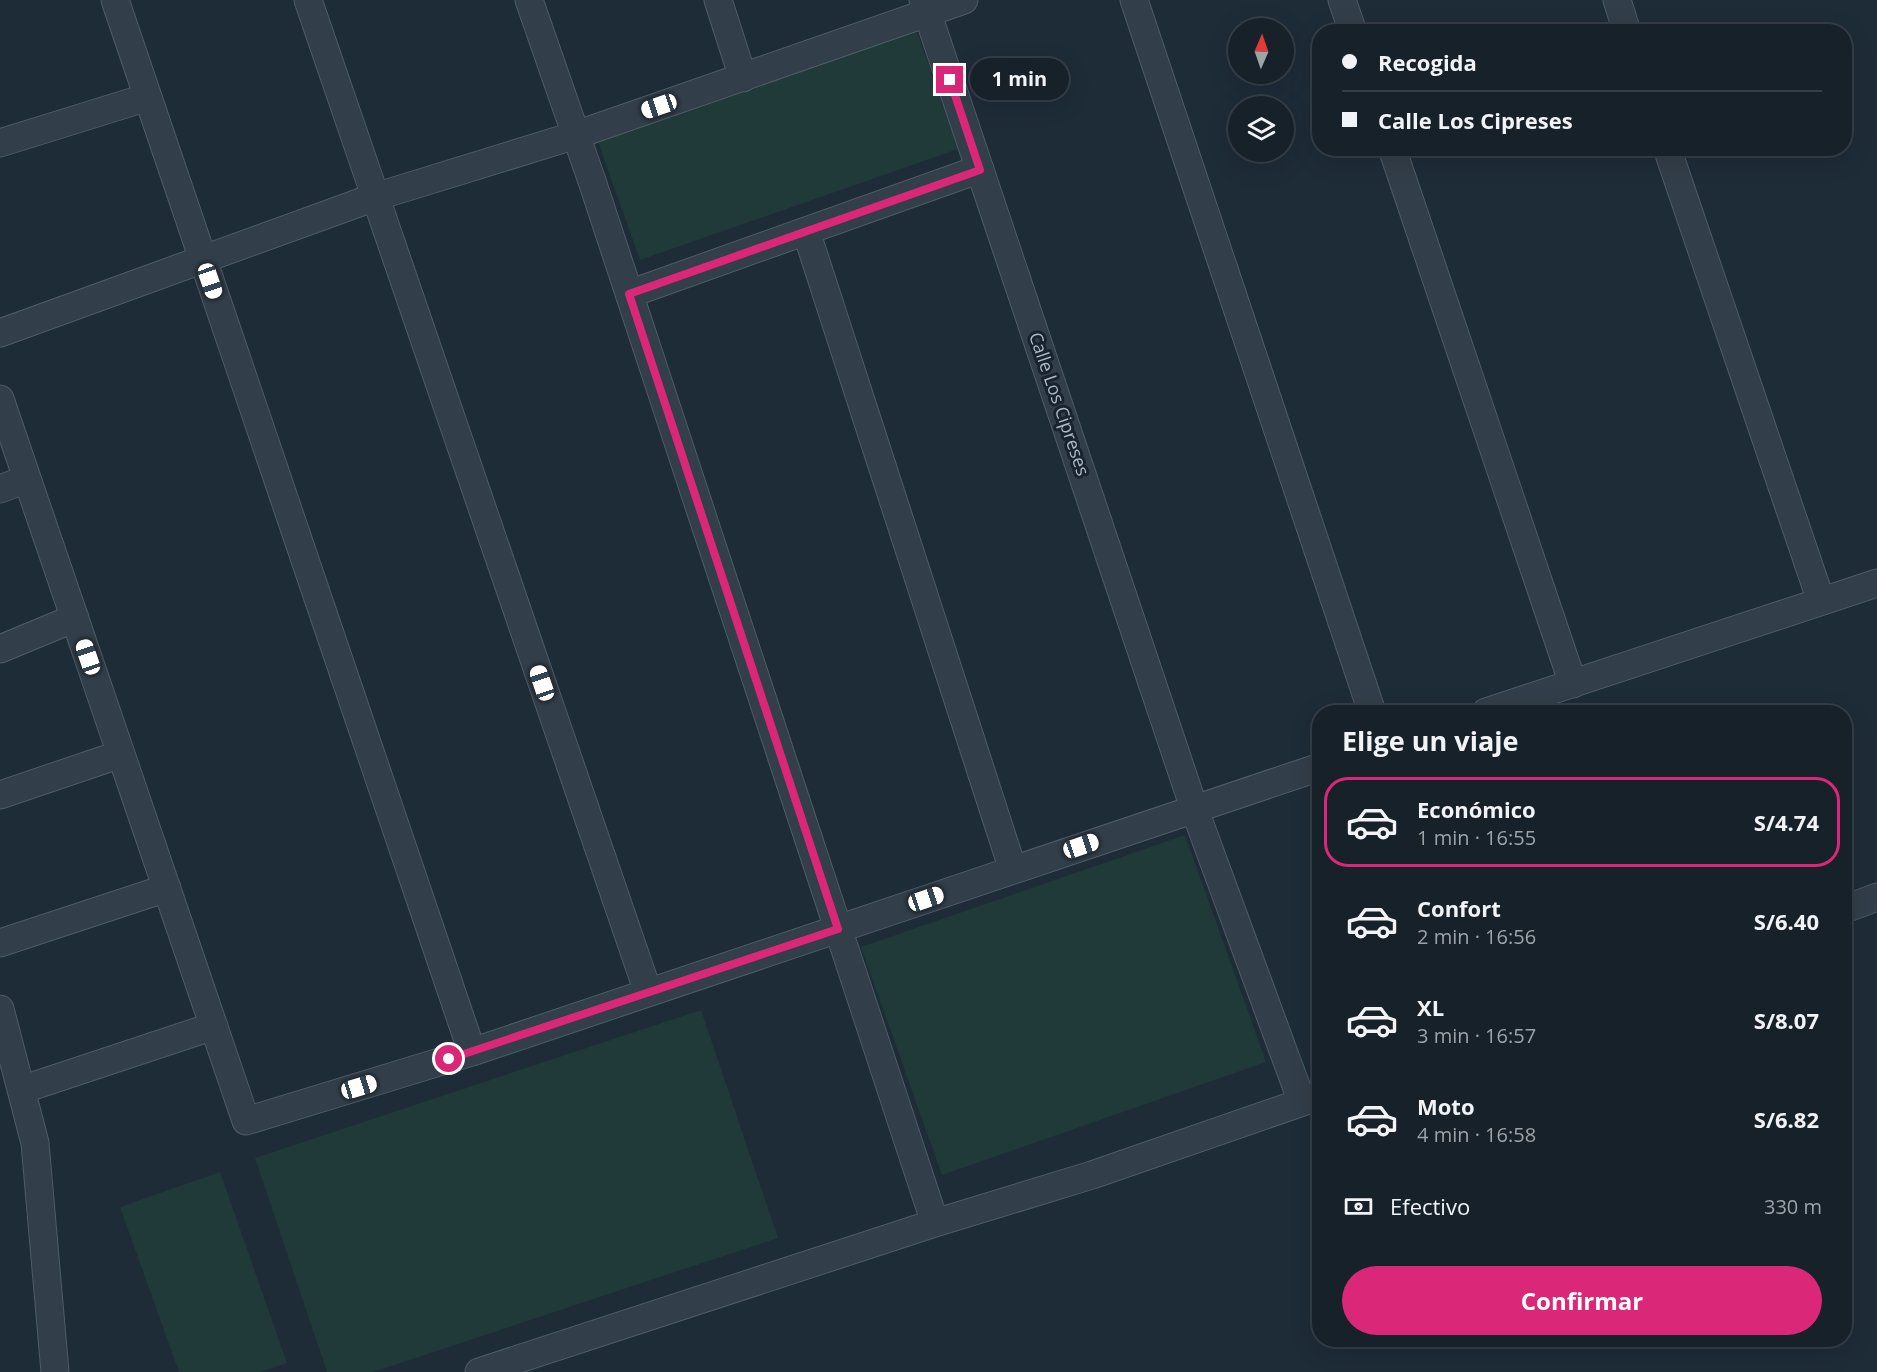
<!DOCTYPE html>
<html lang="es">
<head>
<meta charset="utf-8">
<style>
  :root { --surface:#16212a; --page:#232e36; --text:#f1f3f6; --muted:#9ea3a8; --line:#353e47; --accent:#db2777 }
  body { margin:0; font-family:"Open Sans",sans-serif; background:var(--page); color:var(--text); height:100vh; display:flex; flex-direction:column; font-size:22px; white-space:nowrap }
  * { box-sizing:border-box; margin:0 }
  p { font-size:20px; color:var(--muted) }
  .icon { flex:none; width:33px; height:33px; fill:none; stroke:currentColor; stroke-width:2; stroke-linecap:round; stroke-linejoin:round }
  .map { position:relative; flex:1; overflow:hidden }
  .side { position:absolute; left:1312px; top:705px; width:540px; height:642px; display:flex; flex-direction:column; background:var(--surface); border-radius:24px; box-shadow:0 6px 24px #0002,0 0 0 2px var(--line) }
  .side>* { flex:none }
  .banner { position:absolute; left:1312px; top:24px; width:540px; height:132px; border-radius:24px; box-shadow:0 6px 24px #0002,0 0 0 2px var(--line); display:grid; align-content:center; height:132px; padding:0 30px; background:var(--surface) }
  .needle { width:39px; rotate:2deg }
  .buttons { position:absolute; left:1228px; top:18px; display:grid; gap:12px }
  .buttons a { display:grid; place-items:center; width:66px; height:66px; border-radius:50%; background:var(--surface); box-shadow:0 6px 24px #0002,0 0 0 2px var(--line); font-size:30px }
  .end { position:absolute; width:27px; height:27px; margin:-14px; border:8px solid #db2777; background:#fff; box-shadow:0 0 0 3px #fff }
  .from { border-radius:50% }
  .bubble { position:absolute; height:42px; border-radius:21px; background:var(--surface); box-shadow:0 6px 24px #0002,0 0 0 2px var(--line); font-size:20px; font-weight:700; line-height:42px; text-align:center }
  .car { position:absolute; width:18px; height:36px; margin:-18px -9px; border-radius:8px; box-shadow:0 0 4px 2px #0007; background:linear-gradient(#fff 24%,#345 0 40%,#fff 0 76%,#345 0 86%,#fff 0) }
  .banner b { display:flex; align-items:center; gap:21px; height:57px; font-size:22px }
  .banner b+b { border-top:2px solid var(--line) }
  .banner i { width:15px; height:15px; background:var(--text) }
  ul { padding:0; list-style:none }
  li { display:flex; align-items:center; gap:18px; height:90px; margin:0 12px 9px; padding:0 18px; border:3px solid transparent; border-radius:24px }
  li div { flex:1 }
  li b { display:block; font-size:22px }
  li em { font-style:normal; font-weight:700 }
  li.on { border-color:var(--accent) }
  li>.icon { width:54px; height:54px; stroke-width:1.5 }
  h2 { padding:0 30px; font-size:27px; line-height:72px }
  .pay { display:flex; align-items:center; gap:15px; height:66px; padding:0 30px; font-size:22px }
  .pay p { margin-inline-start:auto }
  .action { display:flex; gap:12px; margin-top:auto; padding:12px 30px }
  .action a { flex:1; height:69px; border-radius:36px; background:var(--accent); color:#fff; font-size:24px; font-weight:700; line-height:69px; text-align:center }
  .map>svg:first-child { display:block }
  .green { fill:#203939 }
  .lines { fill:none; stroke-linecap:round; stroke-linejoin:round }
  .street-casing { stroke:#4f5c67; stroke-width:29 }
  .street { stroke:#323e49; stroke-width:27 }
  .route { stroke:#db2777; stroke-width:8 }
  .labels { text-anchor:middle; stroke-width:6; stroke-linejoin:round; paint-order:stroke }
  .street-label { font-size:18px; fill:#acb9c6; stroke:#18232d }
</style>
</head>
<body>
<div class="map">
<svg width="1877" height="1372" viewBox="0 0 1877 1372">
  <rect width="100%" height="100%" fill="#1e2c38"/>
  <path class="green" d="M915 26 958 149 640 260 597 139Z
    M1185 835 1266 1062 942 1175 861 947Z
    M701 1010 778 1238 373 1372H327L255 1158Z
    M220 1172 287 1363 260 1372H179L120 1207Z"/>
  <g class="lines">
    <g class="street-casing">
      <path id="street" d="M115 0 472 1052
        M308 0 648 992
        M529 0 593 184 935 1223
        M718 0 743 78
        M923 0 1194 808 1302 1102
        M1134 0 1372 712
        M1342 0 1353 32
        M1617 0 1627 32
        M0 143 148 97
        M1392 148 1573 684
        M1667 148 1821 601
        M806 231 1013 870
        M629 294 980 169
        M0 333 375 197 576 135 964 0
        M0 399 246 1121 472 1052 1320 767
        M0 489 27 479
        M0 649 75 618
        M1486 712 1877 583
        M0 795 121 754
        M1845 909 1877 897
        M0 943 167 888
        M0 1009 35 1143 55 1372
        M21 1090 214 1026
        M479 1372 935 1223 1092 1175 1320 1096"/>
    </g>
    <use href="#street" class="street"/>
  </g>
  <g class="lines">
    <path class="route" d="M449 1059 838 929 629 294 980 170 950 80"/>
  </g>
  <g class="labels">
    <g class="street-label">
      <text transform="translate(1059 404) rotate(71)" y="6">Calle Los Cipreses</text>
    </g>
  </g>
</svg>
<div class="buttons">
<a><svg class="needle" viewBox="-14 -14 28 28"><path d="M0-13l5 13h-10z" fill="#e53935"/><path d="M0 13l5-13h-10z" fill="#9ea3a8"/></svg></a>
<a><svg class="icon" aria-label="layers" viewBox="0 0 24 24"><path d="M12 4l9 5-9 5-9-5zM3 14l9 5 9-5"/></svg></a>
</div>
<i class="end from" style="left:449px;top:1059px"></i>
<i class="end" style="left:950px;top:80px"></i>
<div class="bubble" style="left:970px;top:58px;width:99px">1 min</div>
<i class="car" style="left:659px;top:106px;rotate:251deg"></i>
<i class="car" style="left:210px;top:281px;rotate:161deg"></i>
<i class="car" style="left:88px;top:657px;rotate:341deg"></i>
<i class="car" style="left:542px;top:683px;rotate:341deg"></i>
<i class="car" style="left:1081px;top:846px;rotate:71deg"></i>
<i class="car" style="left:926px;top:899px;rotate:71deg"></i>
<i class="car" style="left:359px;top:1087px;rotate:73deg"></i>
<div class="banner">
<b><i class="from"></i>Recogida</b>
<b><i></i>Calle Los Cipreses</b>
</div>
<section class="side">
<h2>Elige un viaje</h2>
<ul>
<li class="on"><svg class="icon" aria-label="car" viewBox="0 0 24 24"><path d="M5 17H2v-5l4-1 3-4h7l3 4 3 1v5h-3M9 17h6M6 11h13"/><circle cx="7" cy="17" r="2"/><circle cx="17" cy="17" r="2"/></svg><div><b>Económico</b><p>1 min · 16:55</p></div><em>S/4.74</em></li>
<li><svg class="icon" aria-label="car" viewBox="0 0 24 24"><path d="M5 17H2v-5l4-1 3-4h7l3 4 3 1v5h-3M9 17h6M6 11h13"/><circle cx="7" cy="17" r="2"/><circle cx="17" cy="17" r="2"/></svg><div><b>Confort</b><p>2 min · 16:56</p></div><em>S/6.40</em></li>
<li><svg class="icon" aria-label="car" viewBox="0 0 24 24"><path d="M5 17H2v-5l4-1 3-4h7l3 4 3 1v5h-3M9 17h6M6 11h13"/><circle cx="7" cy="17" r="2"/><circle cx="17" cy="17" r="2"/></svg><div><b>XL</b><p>3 min · 16:57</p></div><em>S/8.07</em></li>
<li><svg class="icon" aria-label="car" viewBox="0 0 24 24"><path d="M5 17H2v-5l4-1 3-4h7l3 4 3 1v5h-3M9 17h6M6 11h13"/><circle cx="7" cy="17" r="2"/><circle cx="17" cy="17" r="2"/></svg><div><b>Moto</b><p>4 min · 16:58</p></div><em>S/6.82</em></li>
</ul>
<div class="pay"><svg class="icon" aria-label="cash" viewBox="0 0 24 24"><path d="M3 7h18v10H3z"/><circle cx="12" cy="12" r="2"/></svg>Efectivo<p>330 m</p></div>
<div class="action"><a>Confirmar</a></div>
</section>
</div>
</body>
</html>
